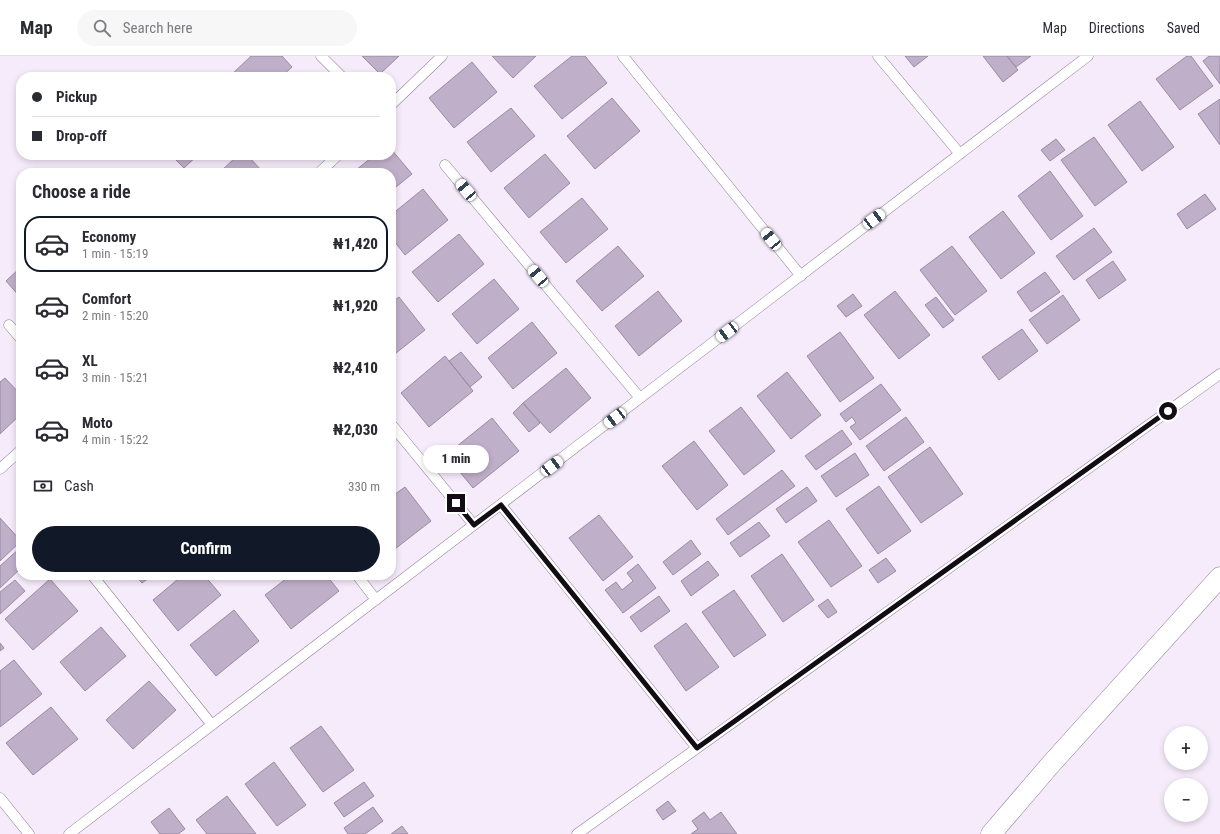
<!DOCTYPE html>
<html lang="en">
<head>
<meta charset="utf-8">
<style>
  :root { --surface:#fff; --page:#f7f7f7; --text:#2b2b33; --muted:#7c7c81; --line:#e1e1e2; --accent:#111827 }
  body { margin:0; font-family:"Roboto Condensed",sans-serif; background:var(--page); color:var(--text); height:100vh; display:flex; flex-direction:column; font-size:15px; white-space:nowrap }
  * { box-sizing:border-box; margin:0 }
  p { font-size:13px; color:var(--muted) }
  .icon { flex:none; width:22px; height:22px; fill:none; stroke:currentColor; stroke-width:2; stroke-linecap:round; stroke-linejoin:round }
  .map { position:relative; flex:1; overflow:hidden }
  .drawer { position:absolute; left:16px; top:112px; width:380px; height:412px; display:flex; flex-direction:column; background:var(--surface); border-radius:16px; box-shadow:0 2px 6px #0003 }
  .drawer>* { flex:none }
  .top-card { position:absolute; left:16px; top:16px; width:380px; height:88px; border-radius:16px; box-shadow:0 2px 6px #0003; display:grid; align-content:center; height:88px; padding:0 16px; background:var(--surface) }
  .fabs { position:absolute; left:1164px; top:670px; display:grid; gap:8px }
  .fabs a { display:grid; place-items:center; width:44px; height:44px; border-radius:50%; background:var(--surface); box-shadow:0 2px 6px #0003; font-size:20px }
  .end { position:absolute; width:18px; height:18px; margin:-9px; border:5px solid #120c15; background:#fff; box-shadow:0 0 0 2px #fff }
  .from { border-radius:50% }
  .bubble { position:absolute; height:28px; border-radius:14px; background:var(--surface); box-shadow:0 2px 6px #0003; font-size:13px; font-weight:800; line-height:28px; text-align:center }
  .car { position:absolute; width:12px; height:24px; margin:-12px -6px; border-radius:5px; box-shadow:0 0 3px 1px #0007; background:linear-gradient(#fff 24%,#345 0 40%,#fff 0 76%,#345 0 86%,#fff 0) }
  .top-card b { display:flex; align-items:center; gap:14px; height:38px; font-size:15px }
  .top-card b+b { border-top:1px solid var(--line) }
  .top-card i { width:10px; height:10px; background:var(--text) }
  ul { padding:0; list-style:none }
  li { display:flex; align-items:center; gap:12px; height:56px; margin:0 8px 6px; padding:0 8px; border:2px solid transparent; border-radius:16px }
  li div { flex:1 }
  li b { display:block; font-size:15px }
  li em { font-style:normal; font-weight:800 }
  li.current { border-color:var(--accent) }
  li>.icon { width:36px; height:36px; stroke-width:1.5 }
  h2 { padding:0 16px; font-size:18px; line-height:48px }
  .pay { display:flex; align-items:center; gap:10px; height:44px; padding:0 16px; font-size:15px }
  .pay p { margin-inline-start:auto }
  .primary-button { display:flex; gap:8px; margin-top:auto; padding:8px 16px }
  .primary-button a { flex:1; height:46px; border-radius:24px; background:var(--accent); color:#fff; font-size:16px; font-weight:800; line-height:46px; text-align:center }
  header { display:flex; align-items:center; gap:24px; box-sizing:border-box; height:56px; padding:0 20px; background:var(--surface); border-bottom:1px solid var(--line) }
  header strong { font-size:19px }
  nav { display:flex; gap:22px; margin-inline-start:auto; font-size:14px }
  .search { width:280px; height:36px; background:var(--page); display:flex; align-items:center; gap:10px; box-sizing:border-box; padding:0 14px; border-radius:22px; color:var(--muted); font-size:15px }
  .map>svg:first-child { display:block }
  .building { fill:#c0afc9; stroke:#9b8aa3 }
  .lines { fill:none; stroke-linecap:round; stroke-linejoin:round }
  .service-casing { stroke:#8e7d96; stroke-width:11 }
  .minor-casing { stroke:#8e7d96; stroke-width:21 }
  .service { stroke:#fff; stroke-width:10 }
  .minor { stroke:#fff; stroke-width:20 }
  .route { stroke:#120c15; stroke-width:5 }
</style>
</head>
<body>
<header>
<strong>Map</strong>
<div class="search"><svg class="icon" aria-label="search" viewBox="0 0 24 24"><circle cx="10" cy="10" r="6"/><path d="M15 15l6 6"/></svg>Search here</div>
<nav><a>Map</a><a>Directions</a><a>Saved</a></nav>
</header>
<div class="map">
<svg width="1220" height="778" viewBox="0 0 1220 778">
  <rect width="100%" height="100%" fill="#f6ebfb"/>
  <path class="building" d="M251 0H282L292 11 281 21H229Z
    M362 0H399L380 18Z
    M492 0H536L513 22Z
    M572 0H585L607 27 562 63 534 30Z
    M905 0H928L914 11Z
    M983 0H1007L1018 14 1003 26Z
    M1007 0H1031L1016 11Z
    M1187 0H1191L1213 30 1180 54 1156 23Z
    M1209 0H1219L1220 2V28L1203 5Z
    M472 6 497 36 454 72 429 42Z
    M612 42 640 75 595 113 567 80Z
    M1220 43V89L1198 58Z
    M1140 45 1174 91 1142 115 1108 69Z
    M511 52 535 80 491 116 467 86Z
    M1094 81 1127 126 1095 150 1061 104Z
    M1056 83 1065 94 1050 105 1041 94Z
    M391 93 412 118 391 135V117H352L375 99H391Z
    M545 98 570 127 529 162 504 132Z
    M171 99H198L184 112Z
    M238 99H247L264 117H219Z
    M1050 115 1083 160 1051 184 1018 140Z
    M423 133 448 164 405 199 391 181V159Z
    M1205 138 1216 153 1187 173 1177 158Z
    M582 142 608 173 566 207 540 176Z
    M1003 155 1035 197 1001 223 969 181Z
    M1094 172 1112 196 1074 224 1056 200Z
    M459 178 484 208 438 246 412 216Z
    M618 190 644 220 602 255 576 225Z
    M952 190 987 235 955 259 920 214Z
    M1113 205 1126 224 1099 243 1086 224Z
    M21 211V242L6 225Z
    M1045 216 1060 236 1031 256 1017 236Z
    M494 223 519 253 477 288 452 258Z
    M658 235 682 265 639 300 615 270Z
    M895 235 930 279 899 303 864 259Z
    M853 238 862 250 846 261 837 250Z
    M1063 239 1080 264 1047 288 1029 264Z
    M399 241 425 274 391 301V247Z
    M936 241 954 264 943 272 925 249Z
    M532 266 557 297 513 333 488 302Z
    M1022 273 1038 295 999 324 982 301Z
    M840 276 874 322 840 346 807 300Z
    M461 296 482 321 470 331 449 305Z
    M445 300 473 335 429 371 401 337Z
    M566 312 591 342 550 377 523 347Z
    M787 316 821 359 791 383 757 340Z
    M5 322 21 339V358L0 378V326Z
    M881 328 901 354 860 384 850 371 856 367 852 361 846 366 840 358Z
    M523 347 540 367 529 376 513 357Z
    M741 351 775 395 744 419 709 375Z
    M906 361 924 386 884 415 866 390Z
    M492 362 519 395 473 432 446 399Z
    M842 374 852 388 816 414 805 400Z
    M694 385 728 429 697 454 662 410Z
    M930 391 963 438 921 467 888 421Z
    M855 397 869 419 836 441 821 420Z
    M782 414 795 430 728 479 716 463Z
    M879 430 911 475 878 498 846 453Z
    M405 431 431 465 391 496V441Z
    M807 431 817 445 786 467 776 453Z
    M599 459 633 501 603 525 569 482Z
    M0 462 21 485 0 505Z
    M829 464 862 510 831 531 798 486Z
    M759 466 770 480 740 501 730 487Z
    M691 484 701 498 673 519 663 506Z
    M20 492 21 512 0 532V510Z
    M782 498 814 544 783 566 751 520Z
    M886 502 896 515 878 527 869 514Z
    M708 505 719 519 691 540 681 525Z
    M638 508 656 532 623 557 605 534 616 526 622 534 633 525 627 517Z
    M135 519H153L142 527Z
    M183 519H204L221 539 178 575 153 544Z
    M291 519H326L339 535 291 573 265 539Z
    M50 523 78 555 33 594 5 563Z
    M15 524 25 535 0 558V536Z
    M734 534 766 579 734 601 702 556Z
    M659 540 670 555 641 576 630 561Z
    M828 543 837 556 828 562 818 550Z
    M234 554 259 585 216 620 190 589Z
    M686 567 719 611 686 635 654 590Z
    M101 571 126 600 85 635 60 606Z
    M0 587 4 592 0 595Z
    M14 604 42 638 0 671V615Z
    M149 625 176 654 133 693 106 664Z
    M51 651 78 683 33 719 6 687Z
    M321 670 354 714 323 736 290 692Z
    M274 706 306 749 277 770 245 728Z
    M364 726 374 740 344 761 334 747Z
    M227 740 256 778H207L196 764Z
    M668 745 676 755 663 764 656 754Z
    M373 751 383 765 365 778H348L344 772Z
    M169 752 185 773 178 778H160L151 766Z
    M704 756 710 764 721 756 737 778H691L698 773 692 765Z
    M402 770 408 778H391Z"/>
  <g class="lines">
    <g class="service-casing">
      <path id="service" d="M321 0 342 21
        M623 0 801 220
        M878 0 960 98
        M391 49 442 0
        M445 109 640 342
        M319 117 338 99
        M9 269 21 283
        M391 368 474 469
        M0 413 21 394
        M501 449 697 692
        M92 519 212 669
        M357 519 376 544
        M0 742 29 778
        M69 778 1088 0
        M577 778 1220 318"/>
    </g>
    <g class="minor-casing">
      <path id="minor" d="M991 778 1051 708 1220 521"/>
    </g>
    <use href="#service" class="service"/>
    <use href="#minor" class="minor"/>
  </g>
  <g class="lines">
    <path class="route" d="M456 447 474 469 501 449 697 692 1168 355"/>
  </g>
</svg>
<div class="fabs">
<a>+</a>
<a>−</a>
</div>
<i class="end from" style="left:1168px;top:355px"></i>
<i class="end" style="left:456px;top:447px"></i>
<div class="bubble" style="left:423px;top:389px;width:66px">1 min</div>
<i class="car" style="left:466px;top:134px;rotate:320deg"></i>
<i class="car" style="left:874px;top:163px;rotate:53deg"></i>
<i class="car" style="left:771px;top:183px;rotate:321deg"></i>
<i class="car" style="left:538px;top:220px;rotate:320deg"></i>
<i class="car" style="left:727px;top:276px;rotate:233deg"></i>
<i class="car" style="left:615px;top:362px;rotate:233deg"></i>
<i class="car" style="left:552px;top:410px;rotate:53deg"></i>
<div class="top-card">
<b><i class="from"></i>Pickup</b>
<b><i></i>Drop-off</b>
</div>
<section class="drawer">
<h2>Choose a ride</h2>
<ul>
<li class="current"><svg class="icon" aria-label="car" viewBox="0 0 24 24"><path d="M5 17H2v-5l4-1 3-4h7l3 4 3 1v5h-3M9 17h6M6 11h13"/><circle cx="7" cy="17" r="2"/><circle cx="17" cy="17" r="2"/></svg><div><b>Economy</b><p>1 min · 15:19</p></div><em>₦1,420</em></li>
<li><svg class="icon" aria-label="car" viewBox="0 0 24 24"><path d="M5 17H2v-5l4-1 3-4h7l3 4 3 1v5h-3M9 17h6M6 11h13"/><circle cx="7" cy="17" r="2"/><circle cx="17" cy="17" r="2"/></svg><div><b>Comfort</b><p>2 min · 15:20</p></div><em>₦1,920</em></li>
<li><svg class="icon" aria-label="car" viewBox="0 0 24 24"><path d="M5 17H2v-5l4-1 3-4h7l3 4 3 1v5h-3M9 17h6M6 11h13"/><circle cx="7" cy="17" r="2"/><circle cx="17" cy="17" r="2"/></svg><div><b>XL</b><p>3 min · 15:21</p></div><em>₦2,410</em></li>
<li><svg class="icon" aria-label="car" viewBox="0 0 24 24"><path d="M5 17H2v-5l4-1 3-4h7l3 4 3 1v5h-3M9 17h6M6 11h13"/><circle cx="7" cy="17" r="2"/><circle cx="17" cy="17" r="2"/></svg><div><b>Moto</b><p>4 min · 15:22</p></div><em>₦2,030</em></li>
</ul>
<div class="pay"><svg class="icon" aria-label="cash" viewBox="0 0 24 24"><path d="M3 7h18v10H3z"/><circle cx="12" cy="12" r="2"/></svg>Cash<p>330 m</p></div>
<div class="primary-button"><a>Confirm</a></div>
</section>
</div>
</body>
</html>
